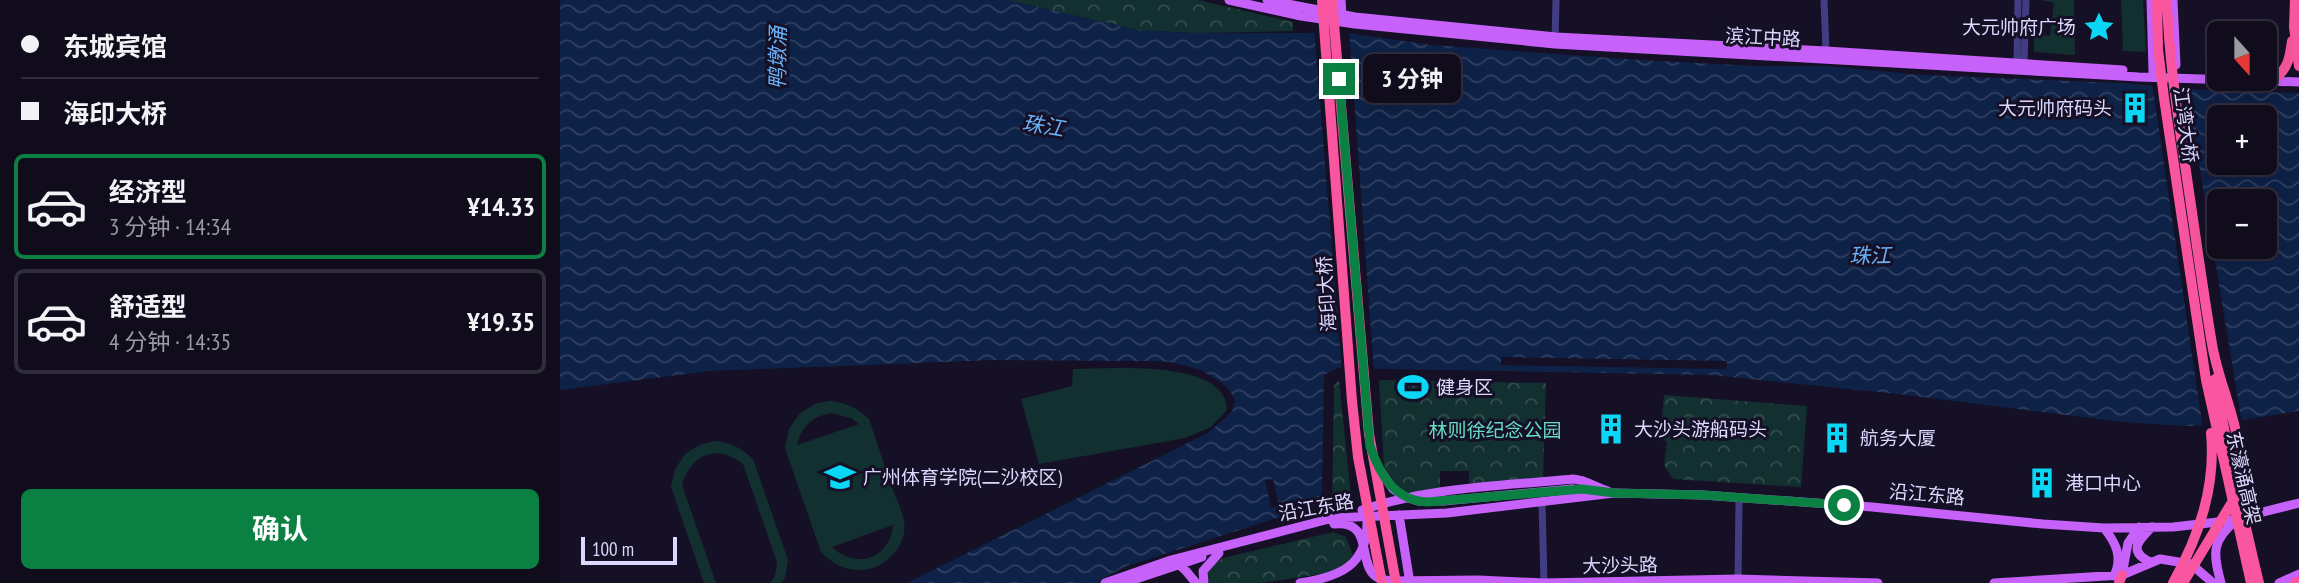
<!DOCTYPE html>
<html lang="zh">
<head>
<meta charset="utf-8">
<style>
  :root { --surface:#100c1c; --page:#1e1a29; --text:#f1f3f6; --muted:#9c9ba3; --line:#302c3b; --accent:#0b8043 }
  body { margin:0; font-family:"PT Sans Narrow","Noto Sans SC",sans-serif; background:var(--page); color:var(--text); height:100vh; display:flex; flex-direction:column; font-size:26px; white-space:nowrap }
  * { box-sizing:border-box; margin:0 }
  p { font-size:23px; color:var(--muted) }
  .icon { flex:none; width:38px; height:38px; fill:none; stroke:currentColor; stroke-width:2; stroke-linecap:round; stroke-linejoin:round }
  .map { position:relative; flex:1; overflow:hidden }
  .panel { display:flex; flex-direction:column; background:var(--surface); width:560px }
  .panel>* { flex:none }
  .guide { display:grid; align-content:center; height:154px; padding:0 21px; background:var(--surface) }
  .needle { width:46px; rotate:159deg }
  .fabs { position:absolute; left:1647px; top:21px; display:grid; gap:14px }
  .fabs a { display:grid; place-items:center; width:70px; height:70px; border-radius:10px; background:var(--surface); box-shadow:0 7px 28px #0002,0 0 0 2px var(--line); font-size:35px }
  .scale { position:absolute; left:21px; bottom:18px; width:96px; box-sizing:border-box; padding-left:7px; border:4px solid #dcd7fd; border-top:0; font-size:19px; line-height:24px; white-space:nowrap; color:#dcd7fd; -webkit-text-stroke:5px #151026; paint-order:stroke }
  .end { position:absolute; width:32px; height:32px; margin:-16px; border:9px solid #0b8043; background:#fff; box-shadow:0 0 0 4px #fff }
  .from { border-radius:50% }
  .bubble { position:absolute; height:49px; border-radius:10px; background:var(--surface); box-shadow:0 7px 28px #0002,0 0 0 2px var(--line); font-size:23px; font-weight:700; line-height:49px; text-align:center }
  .guide b { display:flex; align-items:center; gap:24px; height:66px; font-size:26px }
  .guide b+b { border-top:2px solid var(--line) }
  .guide i { width:18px; height:18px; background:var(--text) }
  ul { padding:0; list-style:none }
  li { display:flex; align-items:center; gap:21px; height:105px; margin:0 14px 10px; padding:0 7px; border:4px solid var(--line); border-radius:10px }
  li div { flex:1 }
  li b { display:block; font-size:26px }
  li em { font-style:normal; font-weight:700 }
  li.active { border-color:var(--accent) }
  li>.icon { width:63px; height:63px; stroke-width:1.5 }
  .action { display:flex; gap:14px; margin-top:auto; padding:14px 21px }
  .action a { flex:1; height:80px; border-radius:10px; background:var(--accent); color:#fff; font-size:28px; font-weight:700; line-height:80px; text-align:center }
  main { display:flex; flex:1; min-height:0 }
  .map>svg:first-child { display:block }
  .green { fill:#133030; fill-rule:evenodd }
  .park { fill:url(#park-crowns) }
  .water { fill:url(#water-waves); fill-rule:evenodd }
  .pier { fill:#151026 }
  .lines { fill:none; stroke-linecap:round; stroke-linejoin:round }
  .minor { stroke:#423d83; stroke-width:7 }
  .major { stroke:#c662f9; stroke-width:9 }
  .highway { stroke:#f9569f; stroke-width:10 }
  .major-bridge { stroke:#c662f9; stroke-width:9 }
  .highway-bridge { stroke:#f9569f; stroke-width:10 }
  .route { stroke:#0b8043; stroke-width:9 }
  .labels { text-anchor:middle; stroke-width:6; stroke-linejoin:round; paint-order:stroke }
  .poi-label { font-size:19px; fill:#dcd7fd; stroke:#151026; text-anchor:start }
  .street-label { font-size:19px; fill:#dcd7fd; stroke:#151026 }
  .park-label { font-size:19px; fill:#64dcc2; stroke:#151026 }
  .water-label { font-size:21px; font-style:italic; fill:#69b2f9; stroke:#151026 }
</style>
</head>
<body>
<main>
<section class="panel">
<div class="guide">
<b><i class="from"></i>东城宾馆</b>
<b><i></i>海印大桥</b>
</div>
<ul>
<li class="active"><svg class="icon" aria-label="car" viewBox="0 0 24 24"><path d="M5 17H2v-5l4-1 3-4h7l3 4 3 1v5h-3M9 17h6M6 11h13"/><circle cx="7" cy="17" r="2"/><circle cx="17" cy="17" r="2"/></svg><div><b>经济型</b><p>3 分钟 · 14:34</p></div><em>¥14.33</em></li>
<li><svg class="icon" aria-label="car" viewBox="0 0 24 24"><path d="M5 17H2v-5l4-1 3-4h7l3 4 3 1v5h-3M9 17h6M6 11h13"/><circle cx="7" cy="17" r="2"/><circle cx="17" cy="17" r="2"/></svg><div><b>舒适型</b><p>4 分钟 · 14:35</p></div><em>¥19.35</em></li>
</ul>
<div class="action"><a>确认</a></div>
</section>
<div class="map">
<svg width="1739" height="583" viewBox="0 0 1739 583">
  <defs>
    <pattern id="park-crowns" width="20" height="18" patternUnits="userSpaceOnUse" patternTransform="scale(1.75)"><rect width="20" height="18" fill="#133030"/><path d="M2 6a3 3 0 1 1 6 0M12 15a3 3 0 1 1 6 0" fill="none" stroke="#354d4f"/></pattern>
    <pattern id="water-waves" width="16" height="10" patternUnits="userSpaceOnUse" patternTransform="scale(1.75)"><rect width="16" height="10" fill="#0e2147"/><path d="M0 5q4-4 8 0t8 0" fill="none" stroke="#304062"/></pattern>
  </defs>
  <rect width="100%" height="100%" fill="#151026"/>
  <path class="green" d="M1481 0H1514L1515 55 1474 52V34L1490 36 1494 3Z
    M1561 0H1583L1586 52 1563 51Z
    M513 369C548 369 667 358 667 410L651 427 625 438 479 464 461 399 512 386Z
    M271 401C287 403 297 408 309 419 317 443 325 467 333 490 337 500 342 511 344 521 348 543 329 564 309 569 289 573 274 565 261 552L225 448 229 429 240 413 257 403ZM271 413 291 418 299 424 237 445C242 426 252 417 271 413ZM333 525C330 559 296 570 272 547Z
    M156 441C172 443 181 448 193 459L228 560 225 578 221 583H210L215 576 217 562 183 464C157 443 131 454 122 485L156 583H144L111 487 115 469 126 453 142 444Z"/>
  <path class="park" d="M446 0H638L733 22V31L637 33 579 30Z
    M779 380 792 506 772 509 774 386Z
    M819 380 986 383 983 478 909 486V471H880V488L847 493C835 486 828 479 824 466Z
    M1104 395 1247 406 1241 487 1113 479 1104 465 1107 441 1100 440Z
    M773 532 786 537 793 555 785 565 773 572 701 583H650L646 576 652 565 663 558Z"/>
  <path class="water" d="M0 0H446L579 30 637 33H787L872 45 1080 60 1196 66H1266L1362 75 1560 83 1646 90 1739 93V411L1658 424 1628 426 1563 422 1347 395 1152 375 777 368 764 375 762 493 760 502 757 505 564 567 536 583H347L648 433 672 412 675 400 669 390 662 383 641 370 610 362 590 361 433 360 149 371 0 390ZM1659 117H1704V163H1659ZM1659 201H1704V247H1659Z"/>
  <path class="pier" d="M754 28 789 30 814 372 782 371Z
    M1592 82 1626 85 1682 424 1643 429Z
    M941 357 1167 361 1166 369 941 365Z
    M713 479 719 506 711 508 705 480Z"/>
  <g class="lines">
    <path class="minor" d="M1264 0 1266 51
      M1458 0 1457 63 1460 70 1464 63 1466 0
      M995 41 996 0
      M982 502 984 583
      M1178 582 1179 498"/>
    <path class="major" d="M669 0 741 16 795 24 995 44 1579 77 1739 82
      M707 0 795 17 996 37 1266 51 1563 70
      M781 0 782 15
      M1591 0 1593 72
      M1613 0 1616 65
      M1012 489 1038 491
      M802 510C869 487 943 486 1013 479 1027 480 1036 488 1048 491
      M839 515 850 583
      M774 524C813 520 798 560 814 575 818 579 824 580 830 581L918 580 984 583 1178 579 1318 583
      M1544 528C1556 543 1563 557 1554 576
      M616 562 626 571 636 583
      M1590 562C1567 551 1579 540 1592 527
      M1562 575 1568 543 1579 527
      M545 583 611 560 773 518 887 513 1054 493 1143 495 1312 507 1483 524 1544 528 1613 527 1667 521 1739 503
      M564 583 642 557
      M644 583 643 571 659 553
      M1434 583 1562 575 1600 559 1631 564 1653 583
      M1661 583C1653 554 1651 540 1677 520
      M1719 583 1739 574"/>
    <path class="highway" d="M1606 0 1608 21
      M1735 0 1734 27 1739 66
      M1718 76C1729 66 1730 55 1732 41
      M1696 571 1699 583
      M1559 583 1562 575
      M1735 583 1739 581"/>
    <path class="major-bridge" d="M817 466 833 489 845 497 858 501H883L1012 489
      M740 583C779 577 808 566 807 520"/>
    <path class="highway-bridge" d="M762 0 792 401 798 457 822 583
      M772 0 809 434 836 583
      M1597 0 1598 49 1604 98 1646 380 1691 583
      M1608 21C1611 76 1620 130 1628 185 1636 238 1643 291 1652 344 1660 394 1694 449 1674 499L1623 583
      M1655 379 1668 450 1696 571
      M1613 583C1639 536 1656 487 1651 433"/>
  </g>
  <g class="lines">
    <path class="route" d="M779 79 810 446C820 475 834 500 867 502L1022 489 1054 493 1143 495 1284 505"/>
  </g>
  <defs>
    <g id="sight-bare" transform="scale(2.415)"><path d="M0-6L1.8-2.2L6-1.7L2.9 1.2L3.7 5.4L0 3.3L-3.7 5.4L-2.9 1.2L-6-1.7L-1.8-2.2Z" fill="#0ad7f6" stroke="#151026" stroke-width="2.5" paint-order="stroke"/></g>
    <g id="building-bare" transform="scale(2.415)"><path d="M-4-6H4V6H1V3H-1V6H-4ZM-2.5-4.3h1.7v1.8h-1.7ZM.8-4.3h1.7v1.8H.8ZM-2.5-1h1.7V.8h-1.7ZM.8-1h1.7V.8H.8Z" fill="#0ad7f6" stroke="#151026" stroke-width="2.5" paint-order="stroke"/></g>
    <g id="stadium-bare" transform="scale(2.415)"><path d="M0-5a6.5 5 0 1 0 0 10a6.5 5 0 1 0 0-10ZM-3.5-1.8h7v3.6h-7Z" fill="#0ad7f6" stroke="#151026" stroke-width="2.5" paint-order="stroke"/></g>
    <g id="university-bare" transform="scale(2.415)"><path d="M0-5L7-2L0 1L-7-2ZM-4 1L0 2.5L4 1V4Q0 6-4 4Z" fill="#0ad7f6" stroke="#151026" stroke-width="2.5" paint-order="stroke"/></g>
  </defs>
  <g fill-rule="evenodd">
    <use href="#sight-bare" x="1539" y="27"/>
    <use href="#building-bare" x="1575" y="108"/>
    <use href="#stadium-bare" x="853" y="387"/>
    <use href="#building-bare" x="1051" y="429"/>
    <use href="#building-bare" x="1277" y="438"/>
    <use href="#university-bare" x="280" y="477"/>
    <use href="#building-bare" x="1482" y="483"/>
  </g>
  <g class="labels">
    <g class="poi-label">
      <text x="1516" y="34" text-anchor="end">大元帅府广场</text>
      <text x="1552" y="115" text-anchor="end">大元帅府码头</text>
      <text x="876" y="394">健身区</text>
      <text x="1074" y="436">大沙头游船码头</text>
      <text x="1300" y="445">航务大厦</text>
      <text x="303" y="484">广州体育学院(二沙校区)</text>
      <text x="1505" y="490">港口中心</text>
    </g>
    <g class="street-label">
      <text transform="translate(1203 37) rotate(3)" y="7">滨江中路</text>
      <text transform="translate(1626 125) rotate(82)" y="7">江湾大桥</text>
      <text transform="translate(766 294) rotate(-94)" y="7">海印大桥</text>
      <text transform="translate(1684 478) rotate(77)" y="7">东濠涌高架</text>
      <text transform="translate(1367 494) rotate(5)" y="7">沿江东路</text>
      <text transform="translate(756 507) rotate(-10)" y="7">沿江东路</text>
      <text transform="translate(1060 565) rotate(-1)" y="7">大沙头路</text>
    </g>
    <g class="park-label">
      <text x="935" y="437">林则徐纪念公园</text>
    </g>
    <g class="water-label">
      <text transform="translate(218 58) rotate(-89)" y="7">鸭墩涌</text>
      <text transform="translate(483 126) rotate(9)" y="7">珠江</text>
      <text transform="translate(1310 256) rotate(-1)" y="7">珠江</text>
    </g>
  </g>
</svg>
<div class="fabs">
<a><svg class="needle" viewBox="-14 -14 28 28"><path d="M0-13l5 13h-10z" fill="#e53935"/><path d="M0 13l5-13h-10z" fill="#9c9ba3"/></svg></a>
<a>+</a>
<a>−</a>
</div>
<div class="scale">100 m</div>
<i class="end from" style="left:1284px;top:505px"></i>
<i class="end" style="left:779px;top:79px"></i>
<div class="bubble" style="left:803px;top:54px;width:98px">3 分钟</div>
</div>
</main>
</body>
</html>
